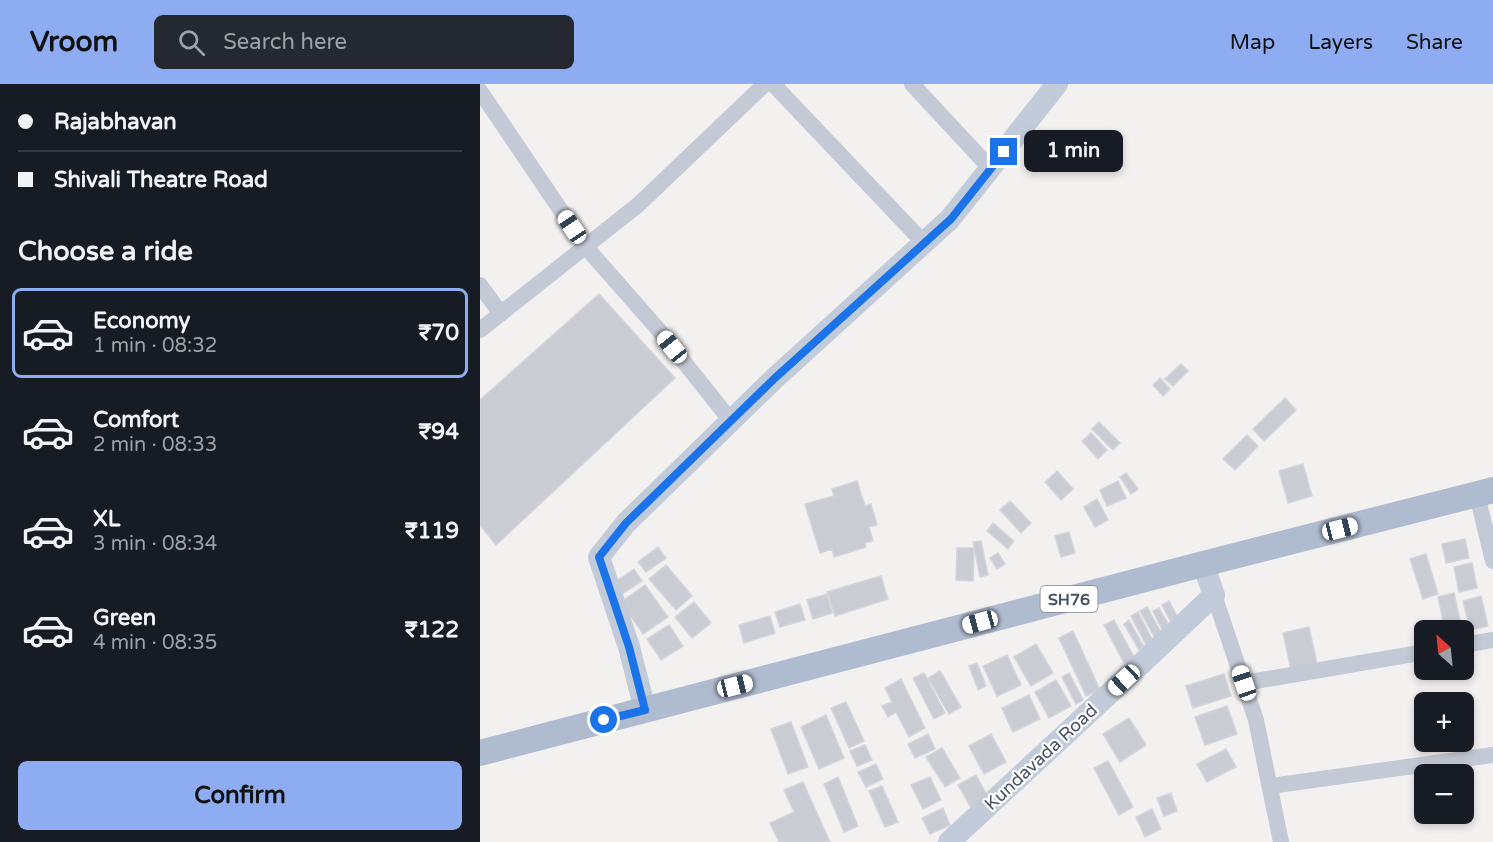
<!DOCTYPE html>
<html lang="en">
<head>
<meta charset="utf-8">
<style>
  :root { --surface:#171b24; --page:#242831; --text:#f1f3f6; --muted:#9ea1a6; --line:#363941; --accent:#8dacf1 }
  body { margin:0; font-family:"Varela Round",sans-serif; background:var(--page); color:var(--text); height:100vh; display:flex; flex-direction:column; font-size:22px; white-space:nowrap }
  * { box-sizing:border-box; margin:0 }
  p { font-size:20px; color:var(--muted) }
  .icon { flex:none; width:33px; height:33px; fill:none; stroke:currentColor; stroke-width:2; stroke-linecap:round; stroke-linejoin:round }
  .map { position:relative; flex:1; overflow:hidden }
  .details { display:flex; flex-direction:column; background:var(--surface); width:480px }
  .details>* { flex:none }
  .guide { display:grid; align-content:center; height:132px; padding:0 18px; background:var(--surface) }
  .needle { width:39px; rotate:333deg }
  .tools { position:absolute; left:934px; top:536px; display:grid; gap:12px }
  .tools a { display:grid; place-items:center; width:60px; height:60px; border-radius:9px; background:var(--surface); box-shadow:0 3px 9px #0003; font-size:30px }
  .end { position:absolute; width:27px; height:27px; margin:-14px; border:8px solid #1a73e8; background:#fff; box-shadow:0 0 0 3px #fff }
  .from { border-radius:50% }
  .bubble { position:absolute; height:42px; border-radius:9px; background:var(--surface); box-shadow:0 3px 9px #0003; font-size:20px; font-weight:800; line-height:42px; text-align:center }
  .car { position:absolute; width:18px; height:36px; margin:-18px -9px; border-radius:8px; box-shadow:0 0 4px 2px #0007; background:linear-gradient(#fff 24%,#345 0 40%,#fff 0 76%,#345 0 86%,#fff 0) }
  .guide b { display:flex; align-items:center; gap:21px; height:57px; font-size:22px }
  .guide b+b { border-top:2px solid var(--line) }
  .guide i { width:15px; height:15px; background:var(--text) }
  ul { padding:0; list-style:none }
  li { display:flex; align-items:center; gap:18px; height:90px; margin:0 12px 9px; padding:0 6px; border:3px solid transparent; border-radius:9px }
  li div { flex:1 }
  li b { display:block; font-size:22px }
  li em { font-style:normal; font-weight:800 }
  li.current { border-color:var(--accent) }
  li>.icon { width:54px; height:54px; stroke-width:1.5 }
  h2 { padding:0 18px; font-size:27px; line-height:72px }
  .action { display:flex; gap:12px; margin-top:auto; padding:12px 18px }
  .action a { flex:1; height:69px; border-radius:9px; background:var(--accent); color:#111; font-size:24px; font-weight:800; line-height:69px; text-align:center }
  header { display:flex; align-items:center; gap:36px; box-sizing:border-box; height:84px; padding:0 30px; background:var(--accent); color:#111 }
  header strong { font-size:28px }
  nav { display:flex; gap:33px; margin-inline-start:auto; font-size:21px }
  .search { width:420px; height:54px; background:var(--page); display:flex; align-items:center; gap:15px; box-sizing:border-box; padding:0 21px; border-radius:9px; color:var(--muted); font-size:22px }
  main { display:flex; flex:1; min-height:0 }
  .map>svg:first-child { display:block }
  .building { fill:#caccd3; stroke:#d4d5dc; stroke-width:1.5 }
  .lines { fill:none; stroke-linecap:round; stroke-linejoin:round }
  .street { stroke:#c4cad5; stroke-width:16 }
  .secondary { stroke:#c2cbd9; stroke-width:22 }
  .primary { stroke:#afbcd0; stroke-width:26 }
  .route { stroke:#1a73e8; stroke-width:8 }
  .labels { text-anchor:middle; stroke-width:4.5; stroke-linejoin:round; paint-order:stroke }
  .shield { fill:#fff; stroke:#7e858f; stroke-width:1.5 }
  .shield-label { font-size:16px; font-weight:bold; fill:#47515f }
  .street-label { font-size:18px; fill:#47515f; stroke:#fff }
</style>
</head>
<body>
<header>
<strong>Vroom</strong>
<div class="search"><svg class="icon" aria-label="search" viewBox="0 0 24 24"><circle cx="10" cy="10" r="6"/><path d="M15 15l6 6"/></svg>Search here</div>
<nav><a>Map</a><a>Layers</a><a>Share</a></nav>
</header>
<main>
<section class="details">
<div class="guide">
<b><i class="from"></i>Rajabhavan</b>
<b><i></i>Shivali Theatre Road</b>
</div>
<h2>Choose a ride</h2>
<ul>
<li class="current"><svg class="icon" aria-label="car" viewBox="0 0 24 24"><path d="M5 17H2v-5l4-1 3-4h7l3 4 3 1v5h-3M9 17h6M6 11h13"/><circle cx="7" cy="17" r="2"/><circle cx="17" cy="17" r="2"/></svg><div><b>Economy</b><p>1 min · 08:32</p></div><em>₹70</em></li>
<li><svg class="icon" aria-label="car" viewBox="0 0 24 24"><path d="M5 17H2v-5l4-1 3-4h7l3 4 3 1v5h-3M9 17h6M6 11h13"/><circle cx="7" cy="17" r="2"/><circle cx="17" cy="17" r="2"/></svg><div><b>Comfort</b><p>2 min · 08:33</p></div><em>₹94</em></li>
<li><svg class="icon" aria-label="car" viewBox="0 0 24 24"><path d="M5 17H2v-5l4-1 3-4h7l3 4 3 1v5h-3M9 17h6M6 11h13"/><circle cx="7" cy="17" r="2"/><circle cx="17" cy="17" r="2"/></svg><div><b>XL</b><p>3 min · 08:34</p></div><em>₹119</em></li>
<li><svg class="icon" aria-label="car" viewBox="0 0 24 24"><path d="M5 17H2v-5l4-1 3-4h7l3 4 3 1v5h-3M9 17h6M6 11h13"/><circle cx="7" cy="17" r="2"/><circle cx="17" cy="17" r="2"/></svg><div><b>Green</b><p>4 min · 08:35</p></div><em>₹122</em></li>
</ul>
<div class="action"><a>Confirm</a></div>
</section>
<div class="map">
<svg width="1013" height="758" viewBox="0 0 1013 758">
  <rect width="100%" height="100%" fill="#f3f0f0"/>
  <path class="building" d="M119 210 195 294 16 461 0 441V316Z
    M701 280 708 287 693 302 685 295Z
    M680 294 690 305 683 312 673 301Z
    M805 314 816 326 784 357 773 345Z
    M619 338 640 359 633 366 612 345Z
    M611 349 627 366 618 375 602 357Z
    M767 351 778 362 755 386 743 375Z
    M823 380 832 412 808 419 799 387Z
    M577 387 593 405 581 416 565 398Z
    M646 389 658 405 651 410 640 393Z
    M377 397 385 422 391 420 397 441 389 443 393 457 385 459 386 463 354 473 352 465 340 469 325 420 354 412 352 405Z
    M638 397 646 414 627 422 620 406Z
    M617 415 628 436 615 443 604 423Z
    M530 417 551 439 541 449 520 426Z
    M513 439 534 457 528 465 507 447Z
    M589 448 595 469 581 473 575 452Z
    M985 455 989 474 966 479 962 460Z
    M501 457 508 491 500 493 493 458Z
    M178 463 186 474 166 488 158 478Z
    M477 464H494L493 497 476 496Z
    M518 469 525 480 517 485 510 474Z
    M946 470 958 510 943 515 930 475Z
    M992 479 997 504 979 508 974 483Z
    M186 481 212 512 196 526 169 495Z
    M154 485 162 497 142 510 135 498Z
    M401 492 408 515 355 532 347 508Z
    M165 501 188 533 163 550 141 518Z
    M974 509 982 545 965 546 958 513Z
    M347 510 352 529 333 535 327 516Z
    M1001 512 1008 542 990 546 983 517Z
    M689 517 699 536 692 540 682 521Z
    M214 518 231 539 212 554 195 533Z
    M320 520 325 536 300 543 295 528Z
    M667 523 682 550 675 554 660 527Z
    M679 524 690 543 683 547 673 527Z
    M658 528 673 557 666 561 651 532Z
    M290 532 295 549 264 559 259 541Z
    M634 536 654 573 644 579 624 541Z
    M649 536 664 563 659 566 644 540Z
    M189 541 203 562 181 576 167 555Z
    M829 543 837 580 811 586 803 549Z
    M593 547 620 606 606 612 579 554Z
    M556 560 573 589 551 602 534 573Z
    M527 571 541 601 517 612 503 582Z
    M497 579 506 602 498 606 489 582Z
    M460 587 481 623 469 630 448 594Z
    M444 589 465 629 454 635 433 594Z
    M589 589 603 616 596 620 582 593Z
    M744 590 751 612 713 624 706 602Z
    M421 595 445 644 429 653 416 628 408 633 402 622 412 618 405 604Z
    M576 596 591 622 569 634 555 608Z
    M549 611 560 635 533 648 522 624Z
    M366 618 384 657 369 664 351 624Z
    M747 622 757 650 725 661 715 633Z
    M346 631 364 674 339 685 321 643Z
    M649 634 666 661 640 678 623 650Z
    M311 638 328 683 308 690 291 645Z
    M448 650 455 665 435 674 428 660Z
    M511 650 526 678 504 690 489 662Z
    M385 661 392 676 377 682 370 667Z
    M462 664 480 694 465 703 446 673Z
    M746 665 756 683 727 698 717 680Z
    M628 677 653 723 639 731 614 684Z
    M396 680 403 695 386 703 378 688Z
    M496 691 509 715 492 725 478 701Z
    M358 693 378 742 364 748 344 700Z
    M450 693 461 716 443 725 431 701Z
    M323 698 350 758H299L290 739 314 728 304 706Z
    M402 702 418 738 405 743 389 707Z
    M691 709 697 727 684 732 677 714Z
    M463 724 470 741 450 750 442 734Z
    M672 725 681 745 665 753 656 733Z"/>
  <g class="lines">
    <path class="street" d="M293 0 444 159
      M432 0 511 85
      M0 7 105 162 177 244 251 337
      M0 201 21 230
      M0 246 158 121 285 0
      M997 411 1013 477
      M734 511 776 636 801 758
      M984 561 1013 556
      M764 599 945 568
      M790 702 1013 671"/>
    <path class="secondary" d="M165 626 149 563 119 473 146 439 295 294 470 135 577 0
      M469 758 644 596 734 511 723 480"/>
    <path class="primary" d="M0 669 723 480 1013 406"/>
  </g>
  <g class="lines">
    <path class="route" d="M124 636 165 626 149 563 119 473 146 439 295 294 471 135 524 68"/>
  </g>
  <g class="labels">
    <rect class="shield" x="560.5" y="502" width="57" height="26" rx="4.5"/>
    <g class="shield-label">
      <text x="589" y="521">SH76</text>
    </g>
    <g class="street-label">
      <text transform="translate(561 673) rotate(-43)" y="6">Kundavada Road</text>
    </g>
  </g>
</svg>
<div class="tools">
<a><svg class="needle" viewBox="-14 -14 28 28"><path d="M0-13l5 13h-10z" fill="#e53935"/><path d="M0 13l5-13h-10z" fill="#9ea1a6"/></svg></a>
<a>+</a>
<a>−</a>
</div>
<i class="end from" style="left:124px;top:636px"></i>
<i class="end" style="left:524px;top:68px"></i>
<div class="bubble" style="left:544px;top:46px;width:99px">1 min</div>
<i class="car" style="left:92px;top:143px;rotate:326deg"></i>
<i class="car" style="left:192px;top:263px;rotate:321deg"></i>
<i class="car" style="left:860px;top:445px;rotate:76deg"></i>
<i class="car" style="left:500px;top:538px;rotate:255deg"></i>
<i class="car" style="left:644px;top:596px;rotate:227deg"></i>
<i class="car" style="left:764px;top:599px;rotate:341deg"></i>
<i class="car" style="left:255px;top:602px;rotate:76deg"></i>
</div>
</main>
</body>
</html>
